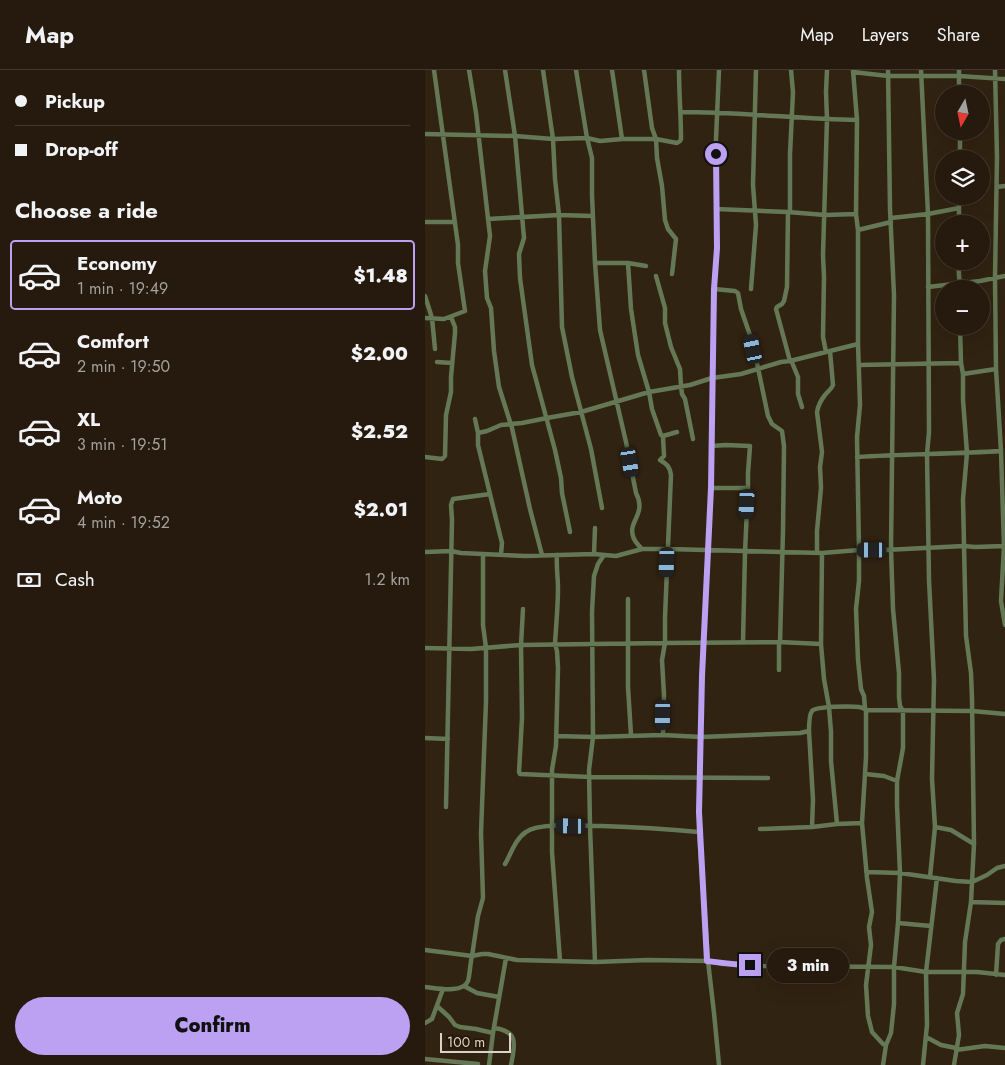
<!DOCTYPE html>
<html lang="en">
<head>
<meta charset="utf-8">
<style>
  :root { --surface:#251a0d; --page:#2d2316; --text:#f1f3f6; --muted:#a3a19d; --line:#42382e; --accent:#bca0f2 }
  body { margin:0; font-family:Jost,sans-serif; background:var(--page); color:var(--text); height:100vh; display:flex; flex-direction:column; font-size:19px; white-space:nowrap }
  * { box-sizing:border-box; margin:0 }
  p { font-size:16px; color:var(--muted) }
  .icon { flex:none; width:28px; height:28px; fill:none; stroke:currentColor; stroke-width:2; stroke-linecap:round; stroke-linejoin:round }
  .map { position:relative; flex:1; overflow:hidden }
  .panel { display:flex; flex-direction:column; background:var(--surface); width:425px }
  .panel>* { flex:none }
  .banner { display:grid; align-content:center; height:110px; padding:0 15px; background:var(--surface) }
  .needle { width:32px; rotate:189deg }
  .fabs { position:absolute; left:510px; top:15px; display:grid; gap:10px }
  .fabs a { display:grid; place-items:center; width:55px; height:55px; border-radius:50%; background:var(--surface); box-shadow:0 5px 20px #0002,0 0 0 1px var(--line); font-size:25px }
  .scale { position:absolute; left:15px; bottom:12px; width:71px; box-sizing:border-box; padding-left:5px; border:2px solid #dcd3c8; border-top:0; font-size:14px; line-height:18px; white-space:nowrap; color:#dcd3c8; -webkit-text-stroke:4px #271908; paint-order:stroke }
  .end { position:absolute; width:22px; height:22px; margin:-11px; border:6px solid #bca0f2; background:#111; box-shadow:0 0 0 2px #111 }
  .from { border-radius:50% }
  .bubble { position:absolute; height:35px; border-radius:18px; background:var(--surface); box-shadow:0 5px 20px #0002,0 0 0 1px var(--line); font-size:16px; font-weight:800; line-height:35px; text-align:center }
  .car { position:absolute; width:15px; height:30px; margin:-15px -8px; border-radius:6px; box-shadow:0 0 4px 1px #0007; background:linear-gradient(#222 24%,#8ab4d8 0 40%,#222 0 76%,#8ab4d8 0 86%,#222 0) }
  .banner b { display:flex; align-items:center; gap:18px; height:48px; font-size:19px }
  .banner b+b { border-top:1px solid var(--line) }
  .banner i { width:12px; height:12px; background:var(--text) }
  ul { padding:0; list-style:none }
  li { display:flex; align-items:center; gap:15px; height:70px; margin:0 10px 8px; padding:0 5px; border:2px solid transparent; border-radius:5px }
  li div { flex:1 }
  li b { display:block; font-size:19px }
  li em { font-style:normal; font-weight:800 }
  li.active { border-color:var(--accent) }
  li>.icon { width:45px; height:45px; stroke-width:1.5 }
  h2 { padding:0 15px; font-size:22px; line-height:60px }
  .pay { display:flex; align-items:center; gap:12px; height:55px; padding:0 15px; font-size:19px }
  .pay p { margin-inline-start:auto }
  .action { display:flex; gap:10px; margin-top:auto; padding:10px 15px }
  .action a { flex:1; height:58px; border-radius:30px; background:var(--accent); color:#111; font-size:20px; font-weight:800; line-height:58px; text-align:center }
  header { display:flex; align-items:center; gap:30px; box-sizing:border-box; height:70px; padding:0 25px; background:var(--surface); border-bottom:1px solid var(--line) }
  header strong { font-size:24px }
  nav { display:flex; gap:28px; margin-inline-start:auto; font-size:18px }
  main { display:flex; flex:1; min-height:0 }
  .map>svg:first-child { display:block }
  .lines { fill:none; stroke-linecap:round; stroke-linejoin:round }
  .street { stroke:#657855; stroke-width:4.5 }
  .route { stroke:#bca0f2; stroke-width:6 }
</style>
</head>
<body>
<header>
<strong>Map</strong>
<nav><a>Map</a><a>Layers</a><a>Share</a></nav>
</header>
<main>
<section class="panel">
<div class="banner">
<b><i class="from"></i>Pickup</b>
<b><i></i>Drop-off</b>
</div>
<h2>Choose a ride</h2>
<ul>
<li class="active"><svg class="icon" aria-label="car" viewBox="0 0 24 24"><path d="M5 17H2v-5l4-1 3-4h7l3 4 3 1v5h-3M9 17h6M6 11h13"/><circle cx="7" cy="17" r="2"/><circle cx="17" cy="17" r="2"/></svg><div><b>Economy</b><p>1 min · 19:49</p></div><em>$1.48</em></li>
<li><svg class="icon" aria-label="car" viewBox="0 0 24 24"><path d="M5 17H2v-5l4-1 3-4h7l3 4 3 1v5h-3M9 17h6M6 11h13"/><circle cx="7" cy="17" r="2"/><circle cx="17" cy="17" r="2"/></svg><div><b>Comfort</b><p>2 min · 19:50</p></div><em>$2.00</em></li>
<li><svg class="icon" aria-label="car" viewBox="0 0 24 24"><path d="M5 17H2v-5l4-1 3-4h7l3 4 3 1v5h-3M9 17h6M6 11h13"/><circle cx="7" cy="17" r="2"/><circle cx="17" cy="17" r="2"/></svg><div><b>XL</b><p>3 min · 19:51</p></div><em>$2.52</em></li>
<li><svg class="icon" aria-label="car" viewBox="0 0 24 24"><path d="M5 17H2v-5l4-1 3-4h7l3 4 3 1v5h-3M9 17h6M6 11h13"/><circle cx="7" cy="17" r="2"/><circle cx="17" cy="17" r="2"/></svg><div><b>Moto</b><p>4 min · 19:52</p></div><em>$2.01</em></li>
</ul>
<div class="pay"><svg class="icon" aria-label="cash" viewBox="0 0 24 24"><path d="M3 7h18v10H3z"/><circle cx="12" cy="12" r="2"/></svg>Cash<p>1.2 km</p></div>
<div class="action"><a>Confirm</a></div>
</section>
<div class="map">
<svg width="580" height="995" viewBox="0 0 580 995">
  <rect width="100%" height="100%" fill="#312311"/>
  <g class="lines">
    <path class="street" d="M44 0 51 43 65 166 60 201 62 228 66 238 69 281 74 317 87 358 105 439 117 485
      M80 0 90 66 99 168 94 184 95 208 107 295 130 380 136 408 137 423 145 462
      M118 0 128 69 130 109 134 145 137 257 147 307 166 379 177 438
      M151 0 162 68 167 88V125L170 193 175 260 201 372 211 423C222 444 203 451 208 466 209 471 214 476 217 479
      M187 0 197 69
      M219 0 227 58 231 69 232 88 237 116 240 150 243 159 251 169 247 204
      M428 0 432 50 431 144 433 160V274L435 335 432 367 434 480V511L431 539 433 590 436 619 439 626 440 638
      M496 0 503 144 504 362 502 384 504 510 509 610 507 709 510 757 505 807
      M534 0V24
      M570 0 572 87 570 208 571 299 576 381 579 476 576 531 580 555
      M428 2 463 6H534L580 9
      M256 42C315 42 373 49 432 50
      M535 61V89
      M0 64 90 66 128 69 162 68 175 71 197 69H231L252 73 255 71 256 69C256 46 254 23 254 0
      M572 117 580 116
      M291 139 363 142 400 145 431 144
      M363 142 362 217 359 231 357 234 352 237 351 239 365 291
      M365 142V84L368 22 366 0
      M466 148 503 144 534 138
      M63 149 134 145 168 146
      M0 152H30
      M534 154V126
      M433 160 466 152
      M533 191 535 219
      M170 193H203L221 196
      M203 193 206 239 213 285 224 322 227 339 236 365 238 366
      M231 206 240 238V253L246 277 255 299 256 316 257 324 260 329 268 369
      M503 217 555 211 580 206
      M289 219 310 221 313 223 316 239 326 268 333 298 343 346 347 354 357 361 359 376 358 461 355 572
      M326 219 331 155 328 115 331 0
      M0 226 7 248 10 279
      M0 248 19 249 40 241 33 193V175L9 0
      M401 282 398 267 399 207 398 185 402 49 401 22 402 0
      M366 290 373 307V324L377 337
      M12 292 27 293
      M434 295 536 293
      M538 304 571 299
      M50 349 53 363
      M286 376 301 375 325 376 323 403V418L320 482 318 572
      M0 387 17 389 20 386 21 345 26 322V307L30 263V257L26 247
      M432 387C480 384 528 384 576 381
      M286 418H323
      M0 482 26 481 36 483 100 486 169 484 191 486 217 479H242L397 483 434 480H460L539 476 550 477 580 476
      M392 483V461L396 418 395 397 397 382 392 342C393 336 396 330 400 325 403 321 406 320 408 315L405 281
      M397 483 396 574 399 609 404 637 406 662V691L412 754
      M76 484 77 473 75 465 53 375V363L62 361 76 355 97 353 122 348 156 342 224 322 265 315 287 308 316 304 356 292 365 291 433 274
      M169 484 170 458
      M132 485C131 496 133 507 133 518 133 537 131 556 130 574L132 581 133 598 131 676 127 700V782L135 891
      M203 529V617L206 665
      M98 539 96 575 97 648 94 702 95 704 165 707 343 708
      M0 578 46 579 96 575 240 573V547L246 405C245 397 242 394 235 390L239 386 238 366 252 362
      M354 600V572L396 574
      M441 640V687L437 753 442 808 447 842 444 857 446 875 441 915 443 946 447 962 458 974 461 975
      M384 661 388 730 387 757
      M238 665 239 625 237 590 240 573 354 572
      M131 666 168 667 238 665 276 667 375 663 384 661C384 656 384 645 387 641 391 636 427 636 434 637 439 638 438 638 441 640L547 641 580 644
      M0 668 23 669
      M440 704 459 706 472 711
      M21 737 27 450 26 435 28 429 65 424
      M510 757 526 760 549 774
      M335 759 387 757 412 754 437 753
      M80 794C86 784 90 769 101 762 115 752 159 756 177 756 209 757 242 759 274 762
      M441 802 475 803 531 811 547 812 562 805 572 798 580 796
      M546 832 580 833
      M473 853 506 856
      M0 880 47 886 53 846 58 828 56 763 61 631V578L58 555V484
      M170 892 165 756 164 700 168 667 167 542 169 506 173 494 179 485
      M571 905 573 874 576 870 580 869
      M39 916 52 923 74 927
      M0 917C11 918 38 924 43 911 45 904 45 894 47 886L57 884H63L92 890 170 892 223 890 283 891 298 894 305 893 317 895 332 894 338 896 469 897 501 902H552L580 905
      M12 936 24 947 30 955 35 957 51 959 68 963
      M0 953 7 949 18 919
      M69 958C94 961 90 975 86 995
      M501 967 516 975 531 978
      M531 980 560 976 580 978
      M0 989 53 994
      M64 995 68 963 81 888
      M294 995 289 943 283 891 274 762V742L277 606 286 418 289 219 292 178 291 69 294 0
      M458 995 461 975 466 963 469 934V897L473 853 475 803 472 735V711L478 678V641L475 636 474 627V603L468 539 466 479 469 225 465 139 463 0
      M498 995 502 955 501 902 512 808
      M529 995 534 965 532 943 538 924 540 872 546 832 549 774 547 629 546 603 541 566 538 429 542 383 538 330V304L536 293 535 256"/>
  </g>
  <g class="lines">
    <path class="route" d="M291 84 292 178 289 219 286 418 277 606 274 742 282 891C297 893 311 895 325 895"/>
  </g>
</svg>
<div class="fabs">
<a><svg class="needle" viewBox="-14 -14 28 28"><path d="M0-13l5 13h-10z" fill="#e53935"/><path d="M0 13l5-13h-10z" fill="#a3a19d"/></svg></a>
<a><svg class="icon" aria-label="layers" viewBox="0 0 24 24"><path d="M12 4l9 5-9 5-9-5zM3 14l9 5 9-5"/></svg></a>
<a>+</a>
<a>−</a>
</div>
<div class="scale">100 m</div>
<i class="end from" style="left:291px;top:84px"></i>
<i class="end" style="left:325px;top:895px"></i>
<div class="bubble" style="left:342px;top:878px;width:82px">3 min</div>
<i class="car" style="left:328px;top:279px;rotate:348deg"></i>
<i class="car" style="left:205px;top:392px;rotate:170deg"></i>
<i class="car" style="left:322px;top:434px;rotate:183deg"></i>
<i class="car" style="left:447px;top:480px;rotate:270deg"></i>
<i class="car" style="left:242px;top:492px;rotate:182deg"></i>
<i class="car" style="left:238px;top:645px;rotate:181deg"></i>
<i class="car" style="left:146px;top:756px;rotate:271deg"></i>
</div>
</main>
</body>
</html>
